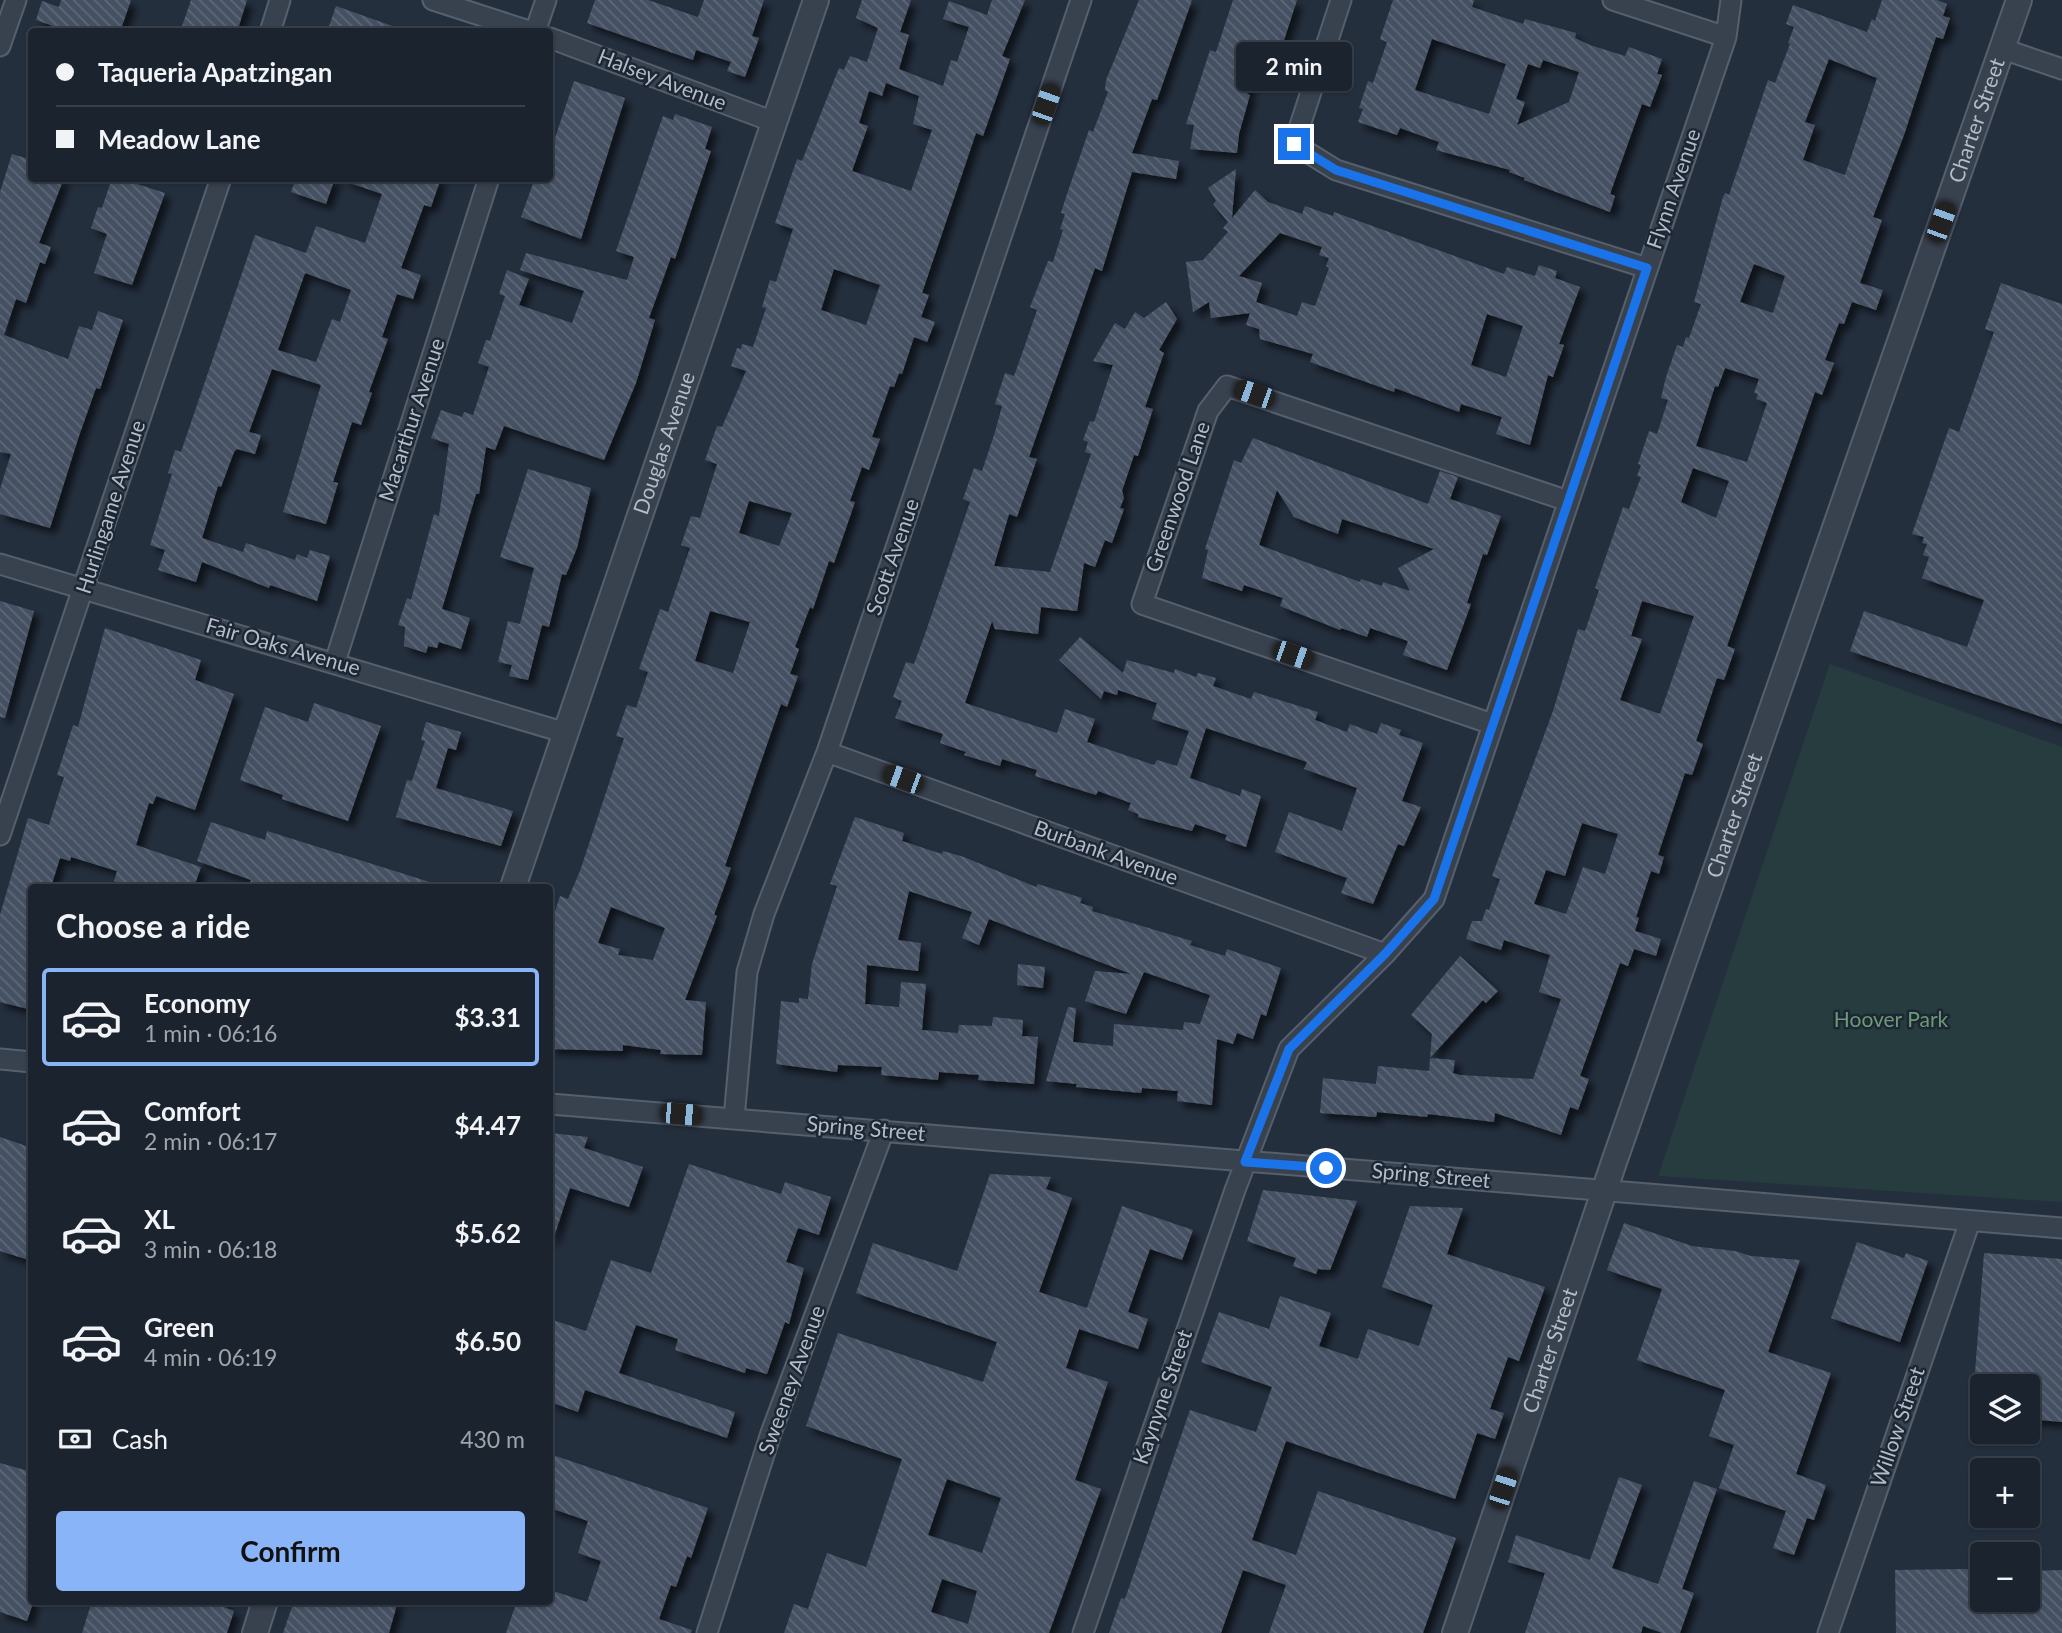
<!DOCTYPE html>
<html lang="en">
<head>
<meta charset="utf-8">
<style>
  :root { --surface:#1b232e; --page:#242b36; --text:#f1f3f6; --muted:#a0a4aa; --line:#39404a; --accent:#8ab4f8 }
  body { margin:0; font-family:Lato,sans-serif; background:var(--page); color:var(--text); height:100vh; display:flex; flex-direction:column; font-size:26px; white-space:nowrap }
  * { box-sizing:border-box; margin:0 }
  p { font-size:23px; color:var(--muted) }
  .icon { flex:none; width:38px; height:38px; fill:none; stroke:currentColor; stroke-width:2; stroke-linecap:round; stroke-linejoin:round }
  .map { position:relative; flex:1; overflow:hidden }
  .details { position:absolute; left:28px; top:884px; width:525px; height:721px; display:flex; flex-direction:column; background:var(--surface); border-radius:7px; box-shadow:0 2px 5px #0004,0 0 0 2px var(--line) }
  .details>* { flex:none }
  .guide { position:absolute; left:28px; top:28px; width:525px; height:154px; border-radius:7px; box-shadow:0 2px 5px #0004,0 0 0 2px var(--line); display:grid; align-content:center; height:154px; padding:0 28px; background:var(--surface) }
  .tools { position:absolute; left:1970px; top:1374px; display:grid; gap:14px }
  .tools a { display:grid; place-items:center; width:70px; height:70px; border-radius:7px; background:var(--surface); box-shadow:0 2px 5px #0004,0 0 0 2px var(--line); font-size:35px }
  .end { position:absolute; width:32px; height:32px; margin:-16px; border:9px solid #1a73e8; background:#fff; box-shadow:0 0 0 4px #fff }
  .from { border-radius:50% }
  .bubble { position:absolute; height:49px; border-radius:7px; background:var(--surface); box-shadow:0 2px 5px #0004,0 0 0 2px var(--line); font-size:23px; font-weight:700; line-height:49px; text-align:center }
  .car { position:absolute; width:21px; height:42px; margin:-21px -10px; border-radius:9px; box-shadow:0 0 5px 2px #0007; background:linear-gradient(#222 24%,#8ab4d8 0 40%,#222 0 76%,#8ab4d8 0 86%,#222 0) }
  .guide b { display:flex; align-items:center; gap:24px; height:66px; font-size:26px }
  .guide b+b { border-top:2px solid var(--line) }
  .guide i { width:18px; height:18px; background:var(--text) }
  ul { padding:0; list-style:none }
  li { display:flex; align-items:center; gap:21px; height:98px; margin:0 14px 10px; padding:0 14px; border:4px solid transparent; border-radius:7px }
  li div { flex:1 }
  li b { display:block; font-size:26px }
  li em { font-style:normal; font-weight:700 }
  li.active { border-color:var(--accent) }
  li>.icon { width:63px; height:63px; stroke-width:1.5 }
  h2 { padding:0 28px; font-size:32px; line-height:84px }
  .pay { display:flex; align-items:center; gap:18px; height:77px; padding:0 28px; font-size:26px }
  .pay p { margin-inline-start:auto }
  .button { display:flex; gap:14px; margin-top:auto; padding:14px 28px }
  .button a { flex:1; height:80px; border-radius:7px; background:var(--accent); color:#111; font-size:28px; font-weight:700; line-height:80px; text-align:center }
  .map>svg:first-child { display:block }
  .park { fill:#263c3f }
  .building { fill:url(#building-back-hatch); fill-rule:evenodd; filter:url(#shadow) }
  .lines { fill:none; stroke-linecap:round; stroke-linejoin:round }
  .minor-casing { stroke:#565f6c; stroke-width:23 }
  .tertiary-casing { stroke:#565f6c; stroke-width:28 }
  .minor { stroke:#38414e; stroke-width:19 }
  .tertiary { stroke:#38414e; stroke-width:24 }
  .route { stroke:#1a73e8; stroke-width:9 }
  .labels { text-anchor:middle; stroke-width:5; stroke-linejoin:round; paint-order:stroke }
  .street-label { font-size:21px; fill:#b4bcc9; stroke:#1d2633 }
  .park-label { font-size:21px; fill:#6b9a76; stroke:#1d2633 }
</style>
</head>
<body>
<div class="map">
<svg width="2062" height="1633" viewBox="0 0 2062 1633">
  <defs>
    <pattern id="building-back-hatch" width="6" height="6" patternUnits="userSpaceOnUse" patternTransform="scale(1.75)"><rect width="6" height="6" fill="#455162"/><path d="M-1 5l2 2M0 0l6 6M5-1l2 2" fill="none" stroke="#5d6877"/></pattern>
    <filter id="shadow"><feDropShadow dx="6" dy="6" stdDeviation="3.5" flood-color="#0009"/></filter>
  </defs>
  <rect width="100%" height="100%" fill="#242f3e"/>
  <path class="park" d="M1830 664 2062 747V1202L1658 1176Z"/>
  <path class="building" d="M61 0H131L120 32H70L36 20 42 1 59 7Z
    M191 0H247L237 32H180Z
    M595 0H648L698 17 704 0H764L752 36 759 38 745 77 727 71 731 62 696 50 693 60 587 23Z
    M862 0H911L900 32 909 35 899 69 943 86 951 60 957 62 969 27 943 19 949 1 987 15 992 0H1025L1002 56 1010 59 983 136 976 133 922 293 929 295 921 317 935 322 927 342 914 337 902 374 899 373 894 387 890 386 872 437 880 439 869 470 862 467 850 501 855 502 834 563 829 561 813 609 810 607 795 647 799 649 790 674 798 676 787 707 781 704 725 866 731 868 714 915 717 916 685 1000 706 1002 702 1055 660 1054 661 1050 623 1045V1051L550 1049V943L554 929 550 927 560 896 568 899 580 871 624 738 616 736 627 705 636 708 648 672 639 669 660 609 668 612 690 548 681 545 691 516 700 518 717 464 705 460 717 426 722 427 746 371 731 366 737 348 741 349 742 344 753 347 766 308 762 307 770 280 776 282 793 229 775 223 797 159 802 161 839 68 844 70 850 56 867 62 878 28 856 18ZM886 83 919 96 913 124 932 130 911 191 852 171 868 126 859 123 869 91 882 96ZM834 269 880 285 866 325 821 310ZM749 501 792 513 779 546 739 533ZM710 611 750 622 733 673 695 661ZM611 907 665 928 653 960 618 955 620 949 598 943Z
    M1139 0H1192L1157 100 1152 99 1132 153 1179 161 1176 179 1132 172 1102 271 1095 268 1029 457 1037 459 1017 517 1009 514 994 566 1050 572 1091 454 1085 452 1088 442 1083 440 1090 421 1094 422 1113 365 1093 361 1115 323 1125 329 1135 312 1144 318 1166 302 1177 319 1159 350 1164 353 1145 407 1153 409 1138 456 1134 455 1122 491 1124 498 1120 508 1124 509 1112 543 1105 540 1095 567 1084 563 1077 611 1041 607 1038 634 995 629 992 621 965 703 1057 733 1065 709 1095 719 1087 742 1154 765 1157 760 1177 766 1189 731 1152 719 1157 703 1118 690 1117 695 1104 691 1101 699 1059 660 1080 637 1123 673 1127 660 1174 673 1175 669 1196 677 1198 673 1216 678 1213 686 1251 699 1254 692 1318 712 1315 720 1347 732 1350 724 1377 734 1381 723 1401 730 1399 735 1423 743 1402 801 1421 807 1404 846 1398 844 1373 904 1341 893 1347 878 1275 852 1289 812 1342 831 1357 788 1304 769 1307 762 1206 728 1190 778 1240 796 1242 789 1261 796 1246 847 1225 840 1227 835 1195 824 1192 831 1138 817V814L1128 810 1131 803 1098 791 1096 795 1035 776 1037 770 1002 759 1000 766 964 755 966 752 940 743 943 734 895 718 902 701 893 697 906 662 914 664 924 637 970 502 963 499 974 468 982 471 995 432 1002 406 995 404 1005 373 1014 376 1024 348 1037 310 1030 307 1048 261 1053 262 1063 230 1060 229 1065 214 1061 213 1066 197 1089 130 1093 132 1108 92 1105 90 1106 80Z
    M1233 0H1297L1276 65 1259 59 1247 94 1250 95 1239 134 1237 153 1190 149 1194 125 1186 124 1210 50 1216 52Z
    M1393 0H1474L1472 7 1523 24 1525 19 1576 33 1575 38 1590 45 1625 56 1629 47 1662 59 1657 74 1662 75 1650 107 1642 104 1610 194 1615 196 1610 212 1524 180 1525 178 1509 172 1510 170 1436 150 1439 142 1400 128 1397 135 1358 122 1363 109 1359 108 1368 81 1373 83 1387 42 1380 39ZM1432 39 1506 64 1489 114 1415 90ZM1543 60 1579 72 1569 102 1517 125 1525 102 1516 99 1528 64 1540 68Z
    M1882 0H1937L1947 4 1943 16 1950 18 1943 39 1936 37 1904 135 1873 217 1882 220 1860 283 1883 290 1876 310 1852 302 1844 324 1839 323 1825 360 1834 363 1822 395 1815 392 1727 646 1735 649 1724 680 1717 678 1696 741 1703 744 1692 775 1685 773 1658 855 1664 857 1659 874 1651 871 1636 917 1639 918 1635 931 1661 939 1656 956 1634 949 1628 966 1620 963 1580 1076 1589 1079 1578 1110 1570 1107 1561 1135 1495 1113 1494 1122 1428 1114 1427 1117 1377 1112 1376 1117 1320 1113 1323 1078 1376 1084 1378 1066 1429 1071 1432 1034 1411 1015 1460 956 1498 991 1486 1003 1483 1000 1430 1058 1455 1060 1453 1073 1460 1075 1533 1079 1561 999 1539 992 1550 955 1504 940 1501 950 1466 939 1472 921H1482L1486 909 1489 910 1500 879 1492 876 1553 711 1578 629 1585 631 1599 590 1595 588 1623 507 1629 509 1641 477 1637 476 1641 465 1638 464 1649 431 1657 434 1668 400 1661 398 1666 377 1677 345 1683 347 1686 337 1689 338 1701 304 1694 302 1723 197 1725 193 1729 195 1768 80 1775 83 1790 44 1788 43 1794 27 1786 24 1793 5 1867 32 1872 19 1875 21ZM1829 59 1877 78 1845 175 1803 160 1815 125 1805 122ZM1754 264 1785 276 1773 313 1740 302ZM1725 368 1759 379 1754 393 1758 394 1756 399 1767 403 1747 462 1696 446 1715 386 1718 387ZM1693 468 1729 481 1716 518 1681 502ZM1642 601 1694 616 1660 714 1620 700 1642 639 1631 636ZM1582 823 1618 834 1605 874 1583 867 1566 914 1534 904 1546 870 1565 876Z
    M336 6 401 29V32H327Z
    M574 81 625 98 581 239 521 217 535 178H550V153Z
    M675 114 712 127 705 149 711 151 675 259 671 257 649 318 655 320 636 383 604 460 504 426 495 450 486 447 479 494H476L442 609 470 618 461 649 439 642 437 648 428 646 426 653 404 646 405 627 398 625 407 598 411 600 434 514 439 516 449 444 431 438 441 410 462 417 464 412 473 415 489 367 478 363 486 340 490 341 505 296 499 294 507 270 529 279 519 305 572 323 584 291 520 270 526 253 627 280 634 257 616 251 663 116 673 120Z
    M12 154 32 160V178H64L39 243 51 247 45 264 40 262 26 303 16 299 4 335 68 359 79 326 92 330 98 311 123 320 100 389 96 388 79 436 50 528 0 514V489L11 454 0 452V192Z
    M1236 169 1232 218 1255 190 1268 202 1302 214 1305 206 1333 216 1334 212 1504 274 1507 267 1535 276 1539 265 1557 271 1555 278 1580 287 1559 344 1564 345 1553 377 1548 375 1530 445 1496 434 1502 417 1461 404 1459 412 1395 388 1394 392 1310 362 1313 354 1260 339 1259 329 1246 325 1250 313 1211 318 1209 302 1193 312 1186 262 1203 260 1228 232 1223 228 1228 222 1213 204 1216 201 1208 188ZM1280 233 1322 247 1319 255 1329 258 1326 266 1329 268 1315 306 1302 302 1297 316 1256 302 1262 283 1239 276ZM1487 314 1523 326 1506 377 1471 365Z
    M112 178H132L131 182 165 193 132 285 94 273 107 234 91 228 98 207 102 208Z
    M296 178H335L326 204 291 192Z
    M345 178H441L431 207 424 205 401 268 421 275 413 299 397 294 382 337 388 339 369 392 372 393 361 425 352 422 333 482 338 483 326 524 283 512 321 385 272 369 249 432 261 435 255 454 237 449 234 452 221 487 218 486 202 538 243 552 246 543 295 560 297 554 307 558 310 550 330 556 317 601 270 585 269 588 202 562 196 582 158 570 165 550 150 545 172 474 168 473 175 450 181 452 255 235 306 253 316 226 365 243 382 194 344 181ZM305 273 351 290 340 322 332 319 316 362 278 350Z
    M2001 283 2062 304V724L1850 651 1864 611 1967 647 1984 600 1922 578 1929 557 1923 555 1927 544 1922 543 1924 537 1912 534 1949 428 1959 432 1994 332 1985 329Z
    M1253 438 1428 504 1440 471 1458 477 1450 499 1501 516 1487 555 1483 554 1467 603 1471 604 1447 670 1403 655 1408 641 1370 628 1367 637 1341 628 1340 630 1280 606 1283 598 1244 585 1242 591 1202 578 1208 550 1205 549 1234 460 1241 463ZM1277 490 1294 517 1338 534 1342 519 1434 549 1398 568 1410 591 1383 582 1382 586 1361 579 1360 582 1259 545Z
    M528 469 591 488 577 548 566 575 562 574 549 627 542 625 528 680 509 676 512 665 498 662 508 621 520 624 534 568 500 557Z
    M0 601 34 611 5 718 0 717Z
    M105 628 201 660 195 680 234 694 195 810 156 796 153 804 149 803 136 845 201 867 194 887H133L114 881 117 871 71 857 70 861 60 858 51 887H32V1010L0 1002V915L28 818 49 825 64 777 57 775 73 725 78 727Z
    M314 703 381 726 348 821 282 799 283 795 240 780 265 707 308 722Z
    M426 722 461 732 456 750 448 748 436 788 513 811 501 846 396 817 407 780 412 781 425 741 421 740Z
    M855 817 904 833 902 841 942 854 943 851 964 857 1036 887 1038 884 1082 898 1080 903 1093 907 1092 911 1192 941 1190 945 1225 956 1227 949 1281 968 1266 1016 1261 1014 1253 1039 1237 1033 1233 1044 1217 1039 1212 1105 1177 1101 1178 1091 1142 1088 1141 1093 1076 1087 1077 1084 1046 1081 1068 1007 1076 1008 1073 1042 1113 1046 1114 1024 1183 1030 1184 1022 1200 1024 1210 995 1144 972 1126 1014 1085 1001 1095 971 1131 974 989 919 979 945 962 938 972 912 909 891 898 940 921 943 918 971 867 965 865 1004 899 1007 901 982 926 984 922 1030 958 1033 959 1025 992 1026 993 1017 1023 1020 1022 1036 1038 1037 1034 1084 978 1080 979 1075 939 1072 938 1080 881 1075 882 1067 838 1065 837 1072 776 1064 781 1001 799 1003V998L808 999 812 964 837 886 830 884Z
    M211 822 265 840 267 831 433 883 432 887H264L250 883 251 880 197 861Z
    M1018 964 1045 967 1043 988 1017 985Z
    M550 1133 588 1137 584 1148 643 1167 629 1207 570 1188 553 1240H550Z
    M0 1137 32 1148V1261L0 1251Z
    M689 1164 781 1194 785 1182 831 1197 819 1235 798 1228 786 1262 804 1268 789 1324 785 1322 767 1374 746 1368 745 1373 675 1350 678 1339 636 1325 619 1373 735 1412 727 1438 585 1390 578 1412 550 1402V1319L586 1331 611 1260 651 1273Z
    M990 1174 1051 1177 1046 1189 1072 1198 1039 1292 1087 1308 1122 1206 1193 1230 1182 1260 1150 1249 1128 1312 1148 1319 1138 1349 1079 1329 1066 1368 1108 1382 1075 1480 1101 1489 1049 1633H784L794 1604 808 1609 827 1553 866 1567 902 1459 806 1426 838 1333 983 1382 997 1342 856 1293 873 1243 957 1271ZM947 1479 1001 1498 982 1553 928 1535ZM942 1579 977 1591 968 1624 931 1612Z
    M1263 1190 1357 1201 1330 1270 1318 1269 1316 1274 1293 1266 1296 1258 1247 1241Z
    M1410 1206 1463 1208 1447 1254 1545 1287 1519 1361 1508 1357 1490 1409 1504 1413 1495 1439 1477 1433 1455 1499 1286 1441 1252 1540 1296 1555 1318 1491 1456 1538 1423 1633H1269L1286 1585 1243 1570 1221 1633H1109L1121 1598 1125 1599 1190 1410 1256 1432 1272 1387 1201 1362 1219 1312 1269 1329 1280 1296 1331 1313 1319 1346 1358 1359 1368 1329 1419 1346 1433 1305 1382 1287Z
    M1624 1223 1692 1246 1735 1251 1751 1256 1800 1260 1768 1352 1831 1373 1796 1474 1826 1485 1814 1520 1807 1518 1794 1555 1773 1548 1786 1511 1719 1488 1734 1445 1709 1436 1725 1390 1637 1360 1662 1289 1607 1270Z
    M1857 1242 1904 1258 1906 1253 1928 1261 1900 1342 1831 1318Z
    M1984 1253 2062 1259V1422L2028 1419V1386H1974Z
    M550 1454 708 1508 691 1558 687 1556 676 1587 671 1585 659 1619 692 1630 691 1633H506L517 1601H550V1590L587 1602 601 1561 578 1553 588 1521 550 1508Z
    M0 1463 32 1472V1606L27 1621 0 1612Z
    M1619 1477 1642 1485 1612 1568 1658 1584 1694 1481 1717 1489 1682 1589 1694 1593 1680 1633H1662L1643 1626 1641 1633H1525L1545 1573 1508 1562 1516 1535 1590 1560Z
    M1963 1569 1983 1571V1600H2028V1571L2062 1570V1633H1896L1895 1570Z
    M92 1601H225L224 1607 234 1611 227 1633H82Z
    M294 1601H398L389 1633H283Z"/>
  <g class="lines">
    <g class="minor-casing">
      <path id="minor" d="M433 0 532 32
        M1341 0 1294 144 1336 170 1647 268
        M1613 0 1726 37
        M270 32 280 0
        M535 32 546 0
        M550 38 774 122
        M0 46 16 0
        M2003 49 2062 69
        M0 564 566 733
        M335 662 489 178
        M1492 724 1142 604 1208 411 1227 386 1568 501
        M827 752 1385 954
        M0 835 221 178
        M0 1059 32 1062
        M550 1104 2062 1228
        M734 1119 747 972 764 914 827 752 1081 0
        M707 1633 771 1433 884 1130
        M1083 1633 1235 1190 1289 1049 1385 954 1434 899 1726 37 1731 0
        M1828 1633 1970 1221"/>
    </g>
    <g class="tertiary-casing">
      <g id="tertiary">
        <path id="s1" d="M513 887 816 0"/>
        <path d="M255 1633 265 1601"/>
        <path id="s2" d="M1455 1633 1613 1165 2019 0"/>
      </g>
    </g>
    <use href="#minor" class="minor"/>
    <use href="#tertiary" class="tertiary"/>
  </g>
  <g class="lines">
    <path class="route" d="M1294 144 1336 170 1647 268 1434 899 1385 954 1289 1049 1245 1162 1326 1168"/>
  </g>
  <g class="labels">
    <g class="street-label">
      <text transform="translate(662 80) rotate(21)" y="7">Halsey Avenue</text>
      <text dy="7" stroke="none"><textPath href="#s2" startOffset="1600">Charter Street</textPath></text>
      <text transform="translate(1674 189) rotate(-71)" y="7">Flynn Avenue</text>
      <text transform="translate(412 420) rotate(-72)" y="7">Macarthur Avenue</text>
      <text dy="7" stroke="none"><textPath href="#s1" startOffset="469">Douglas Avenue</textPath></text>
      <text transform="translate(1178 497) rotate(-71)" y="7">Greenwood Lane</text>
      <text transform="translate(111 507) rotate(-72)" y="7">Hurlingame Avenue</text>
      <text transform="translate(893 557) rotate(-71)" y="7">Scott Avenue</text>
      <text transform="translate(283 647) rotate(16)" y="7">Fair Oaks Avenue</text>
      <text dy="7" stroke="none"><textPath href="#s2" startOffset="864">Charter Street</textPath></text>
      <text transform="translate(1106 853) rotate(20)" y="7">Burbank Avenue</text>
      <text transform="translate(866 1129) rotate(5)" y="7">Spring Street</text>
      <text transform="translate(1431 1176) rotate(5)" y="7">Spring Street</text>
      <text dy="7" stroke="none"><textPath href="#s2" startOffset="298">Charter Street</textPath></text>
      <text transform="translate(792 1380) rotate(-70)" y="7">Sweeney Avenue</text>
      <text transform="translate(1163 1397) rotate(-71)" y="7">Kaynyne Street</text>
      <text transform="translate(1898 1427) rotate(-71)" y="7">Willow Street</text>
    </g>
    <g class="park-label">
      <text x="1891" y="1027">Hoover Park</text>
    </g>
  </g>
</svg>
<div class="tools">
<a><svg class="icon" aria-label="layers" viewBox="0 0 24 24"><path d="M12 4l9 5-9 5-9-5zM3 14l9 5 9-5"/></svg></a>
<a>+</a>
<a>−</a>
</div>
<i class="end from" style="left:1326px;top:1168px"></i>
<i class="end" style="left:1294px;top:144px"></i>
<div class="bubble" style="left:1236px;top:42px;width:116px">2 min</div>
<i class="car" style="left:1046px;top:104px;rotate:19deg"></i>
<i class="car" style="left:1941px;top:222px;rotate:20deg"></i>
<i class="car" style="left:1254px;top:394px;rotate:289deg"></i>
<i class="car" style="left:1293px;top:655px;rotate:109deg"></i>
<i class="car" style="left:903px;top:779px;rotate:290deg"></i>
<i class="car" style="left:681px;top:1114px;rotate:95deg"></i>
<i class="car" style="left:1503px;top:1488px;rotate:18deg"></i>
<div class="guide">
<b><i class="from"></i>Taqueria Apatzingan</b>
<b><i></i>Meadow Lane</b>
</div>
<section class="details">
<h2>Choose a ride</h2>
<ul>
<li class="active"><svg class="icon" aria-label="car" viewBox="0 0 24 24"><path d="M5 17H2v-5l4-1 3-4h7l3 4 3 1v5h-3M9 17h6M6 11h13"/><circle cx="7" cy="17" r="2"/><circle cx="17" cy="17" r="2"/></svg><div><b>Economy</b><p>1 min · 06:16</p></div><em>$3.31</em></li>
<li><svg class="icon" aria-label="car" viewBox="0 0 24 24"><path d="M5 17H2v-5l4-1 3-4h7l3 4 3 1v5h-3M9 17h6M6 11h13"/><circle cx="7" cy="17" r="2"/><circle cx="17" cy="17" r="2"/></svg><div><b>Comfort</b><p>2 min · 06:17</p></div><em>$4.47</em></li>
<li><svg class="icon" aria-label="car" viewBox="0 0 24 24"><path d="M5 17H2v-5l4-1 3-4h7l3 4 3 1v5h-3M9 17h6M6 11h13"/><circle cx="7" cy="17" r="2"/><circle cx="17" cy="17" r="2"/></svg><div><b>XL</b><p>3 min · 06:18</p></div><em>$5.62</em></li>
<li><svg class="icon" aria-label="car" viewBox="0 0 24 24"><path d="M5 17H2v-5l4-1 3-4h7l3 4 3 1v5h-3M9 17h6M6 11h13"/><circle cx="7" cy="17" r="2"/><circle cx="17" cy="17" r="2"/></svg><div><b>Green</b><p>4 min · 06:19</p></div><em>$6.50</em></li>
</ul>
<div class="pay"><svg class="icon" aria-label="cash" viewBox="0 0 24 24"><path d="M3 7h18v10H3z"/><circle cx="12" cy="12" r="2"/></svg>Cash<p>430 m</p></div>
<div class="button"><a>Confirm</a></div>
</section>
</div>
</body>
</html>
